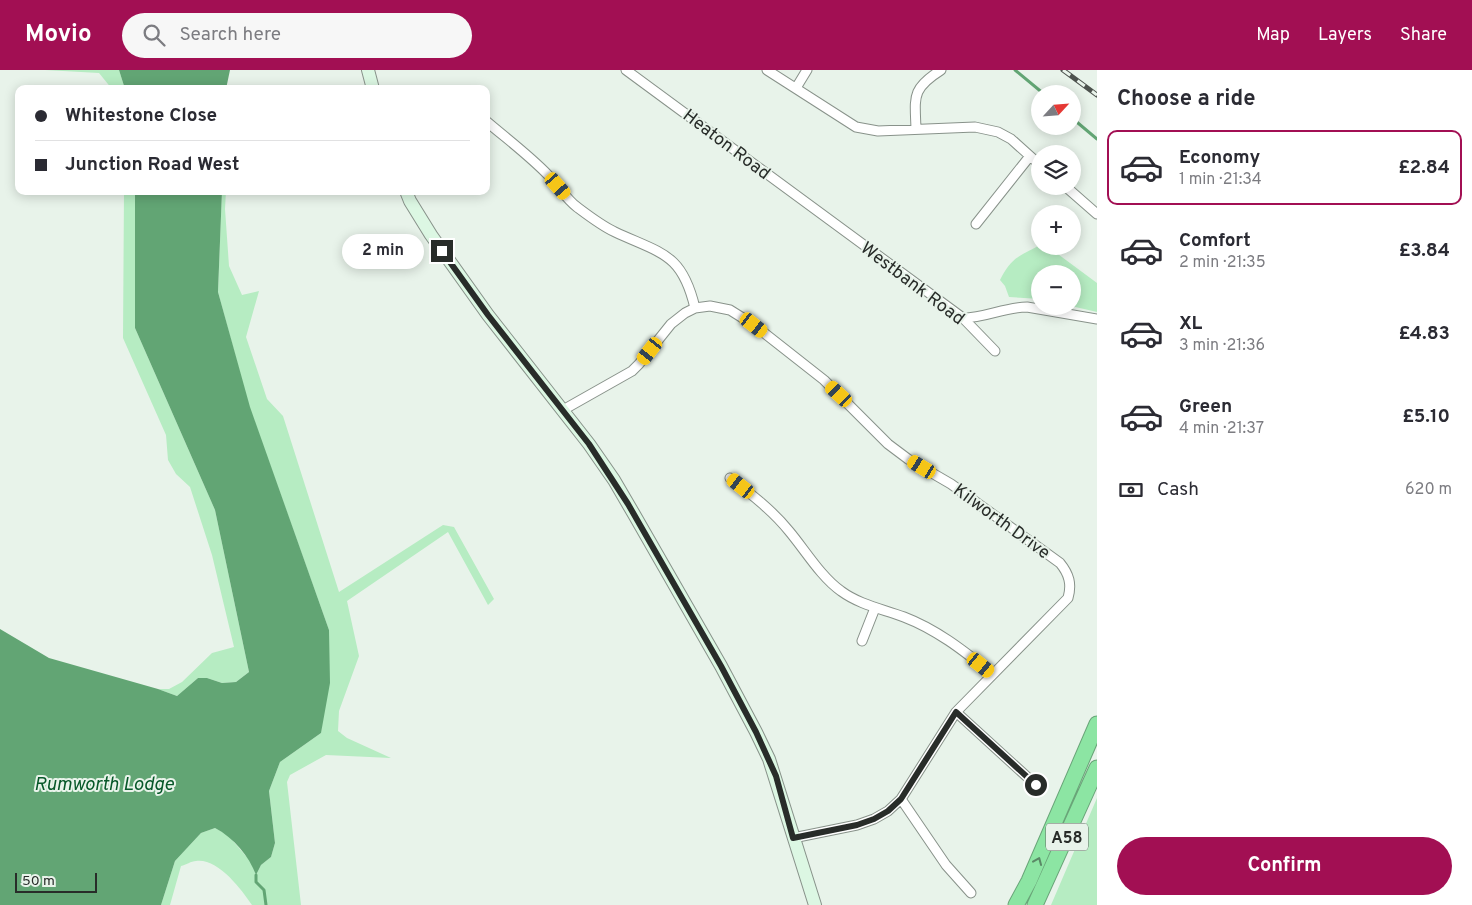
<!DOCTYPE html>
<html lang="en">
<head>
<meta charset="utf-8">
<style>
  :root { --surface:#fff; --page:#f7f7f7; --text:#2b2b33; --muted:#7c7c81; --line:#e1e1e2; --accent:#a20f53 }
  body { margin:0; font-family:Overpass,sans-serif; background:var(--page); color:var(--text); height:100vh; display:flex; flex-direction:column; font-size:19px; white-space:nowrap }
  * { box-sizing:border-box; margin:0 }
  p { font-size:16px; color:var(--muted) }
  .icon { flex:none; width:28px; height:28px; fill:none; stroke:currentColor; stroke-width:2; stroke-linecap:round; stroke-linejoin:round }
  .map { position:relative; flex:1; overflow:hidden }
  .sheet { display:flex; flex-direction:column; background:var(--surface); width:375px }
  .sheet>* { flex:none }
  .top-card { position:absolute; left:15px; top:15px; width:475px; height:110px; border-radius:10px; box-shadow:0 2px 12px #0003; display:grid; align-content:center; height:110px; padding:0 20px; background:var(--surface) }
  .needle { width:32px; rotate:64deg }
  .buttons { position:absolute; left:1031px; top:15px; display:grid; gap:10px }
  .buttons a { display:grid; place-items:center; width:50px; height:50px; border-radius:50%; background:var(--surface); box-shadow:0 2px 12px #0003; font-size:25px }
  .scale { position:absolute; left:15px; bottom:12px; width:82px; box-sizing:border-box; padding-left:5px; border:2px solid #282c29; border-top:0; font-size:14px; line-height:18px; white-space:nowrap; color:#282c29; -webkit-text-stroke:4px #e8f3ea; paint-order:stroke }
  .end { position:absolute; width:22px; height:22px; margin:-11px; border:6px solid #282c29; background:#fff; box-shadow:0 0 0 2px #fff }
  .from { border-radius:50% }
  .bubble { position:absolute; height:35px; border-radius:18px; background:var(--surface); box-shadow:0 2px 12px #0003; font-size:16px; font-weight:700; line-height:35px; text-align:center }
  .car { position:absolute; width:15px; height:30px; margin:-15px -8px; border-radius:6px; box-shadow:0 0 4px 1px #0007; background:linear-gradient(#f5c518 24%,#345 0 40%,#f5c518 0 76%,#345 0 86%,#f5c518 0) }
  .top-card b { display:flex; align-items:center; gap:18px; height:48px; font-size:19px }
  .top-card b+b { border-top:1px solid var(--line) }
  .top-card i { width:12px; height:12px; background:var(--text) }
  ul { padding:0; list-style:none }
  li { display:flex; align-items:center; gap:15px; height:75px; margin:0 10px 8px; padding:0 10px; border:2px solid transparent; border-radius:10px }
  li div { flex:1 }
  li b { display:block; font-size:19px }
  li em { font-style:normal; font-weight:700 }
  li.on { border-color:var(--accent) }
  li>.icon { width:45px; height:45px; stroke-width:1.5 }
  h2 { padding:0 20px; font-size:22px; line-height:60px }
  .pay { display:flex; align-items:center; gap:12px; height:55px; padding:0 20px; font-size:19px }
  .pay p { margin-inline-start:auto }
  .cta { display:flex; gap:10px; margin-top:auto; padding:10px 20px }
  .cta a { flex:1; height:58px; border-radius:30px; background:var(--accent); color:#fff; font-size:20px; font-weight:700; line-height:58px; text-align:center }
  header { display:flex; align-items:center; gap:30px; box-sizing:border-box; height:70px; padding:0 25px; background:var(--accent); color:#fff }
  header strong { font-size:24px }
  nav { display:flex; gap:28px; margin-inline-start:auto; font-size:18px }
  .search { width:350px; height:45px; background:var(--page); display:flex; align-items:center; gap:12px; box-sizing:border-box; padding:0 18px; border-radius:28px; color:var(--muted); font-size:19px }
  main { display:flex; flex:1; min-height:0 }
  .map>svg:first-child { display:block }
  .green { fill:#b6ecc2 }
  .water { fill:#62a574 }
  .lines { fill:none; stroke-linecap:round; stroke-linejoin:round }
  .stream { stroke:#62a574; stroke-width:3 }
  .street-casing { stroke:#88928a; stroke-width:11 }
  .secondary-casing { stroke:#88928a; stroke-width:14 }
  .highway-casing { stroke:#69a478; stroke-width:17 }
  .street { stroke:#fff; stroke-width:9 }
  .secondary { stroke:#dcf7e3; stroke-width:12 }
  .highway { stroke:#8ce5a3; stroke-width:15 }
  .rail-casing { stroke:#4d524e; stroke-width:5 }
  .rail { stroke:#e8f3ea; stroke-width:3; stroke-dasharray:9; stroke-linecap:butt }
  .oneway { stroke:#5a8866 }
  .route { stroke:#282c29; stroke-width:6 }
  .labels { text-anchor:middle; stroke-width:4; stroke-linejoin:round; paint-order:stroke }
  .shield { fill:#e8f3ea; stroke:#626863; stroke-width:1 }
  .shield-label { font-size:16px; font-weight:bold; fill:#282c29 }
  .street-label { font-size:18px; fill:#282c29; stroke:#e8f3ea }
  .water-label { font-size:19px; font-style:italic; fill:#075829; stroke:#e8f3ea }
</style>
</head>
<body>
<header>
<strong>Movio</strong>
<div class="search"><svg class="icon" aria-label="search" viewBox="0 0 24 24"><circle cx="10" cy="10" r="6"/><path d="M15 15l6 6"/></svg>Search here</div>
<nav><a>Map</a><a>Layers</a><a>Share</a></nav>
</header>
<main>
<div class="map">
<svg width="1097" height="835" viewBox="0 0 1097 835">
  <rect width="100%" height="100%" fill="#e8f3ea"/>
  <path class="green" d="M45 0H119L125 19H112L99 3Z
    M124 121H135V258L215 440 249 602 236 612 222 613 207 608H198L177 626 158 619H169L182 612 212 583 234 577 212 485 190 417 176 404 168 390 166 365 123 268Z
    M222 121H226L225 139 229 196 242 225 259 221 246 267 267 329 283 346 339 522 443 455 454 457 494 529 488 535 448 462 347 531 359 586 339 641 338 661 347 668 391 688 326 685 290 705 287 712 301 835H252C241 819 218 788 196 791 191 791 186 795 181 796L170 835H161L175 791 201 763 215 758 228 765 251 792 256 805 261 795 271 787 275 773 269 721 280 692 321 663 329 560 249 336 218 222Z
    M1040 175V176H1047L1097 213V242L1071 236 1072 204H1040V229L1009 227 1005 216 1000 210C1011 188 1019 186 1040 175Z
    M1097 728V835H1051Z"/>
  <path class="water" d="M119 0H230L226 19H125Z
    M135 121H222L218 222 250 337 329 560 330 613 321 663 280 692 269 721 275 773 271 787 261 795 256 805C249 786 234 768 215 758L201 763 175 791 161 835H0V559L49 588 158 619 177 626 198 608H207L222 613 236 612 249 602 215 440 135 258Z"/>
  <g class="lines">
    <path class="stream" d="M1015 0 1044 24
      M1072 48 1097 69
      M256 805V812L264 820 266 835"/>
    <g class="street-casing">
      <path id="street" d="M626 0 963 248 995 281
        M767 0 856 57 878 61 975 57 998 62 1011 69 1040 95
        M796 18 807 0
        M486 51C507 69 530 86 549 106 559 116 566 129 577 137 589 146 602 156 615 162 662 184 682 183 695 238
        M916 59C915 27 911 19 941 0
        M1065 116 1097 144
        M976 154 1030 86
        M963 248C985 248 1005 237 1027 237L1097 249
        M563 340 632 301 639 294 671 254 685 243 695 238 710 236 730 240 754 255 824 310 888 374 908 389 951 414 1060 493C1069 504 1072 514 1068 528L956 642 901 729 888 741 874 749 857 755 793 768
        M730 408C751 424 772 440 789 461 805 480 821 507 841 521 860 535 883 539 904 547 938 560 965 582 993 604
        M862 571 875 538
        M956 642 1036 715
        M901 729 946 795 971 823"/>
    </g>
    <g class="secondary-casing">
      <path id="secondary" d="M368 0 373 19
        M406 121 410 131 431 165 488 245 589 374 614 410 635 446 721 596 756 662 769 689 815 835"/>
    </g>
    <g class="highway-casing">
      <path id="highway" d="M1016 835 1029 811 1097 654
        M1035 835 1097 698"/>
    </g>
    <use href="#street" class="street"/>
    <use href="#secondary" class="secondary"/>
    <use href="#highway" class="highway"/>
    <g class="rail-casing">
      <path id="rail" d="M1063 0 1097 25"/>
    </g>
    <use href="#rail" class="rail"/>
  </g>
  <defs><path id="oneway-chevron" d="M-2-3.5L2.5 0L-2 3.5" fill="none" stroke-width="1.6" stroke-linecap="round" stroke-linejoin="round" transform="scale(1.25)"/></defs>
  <use class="oneway" href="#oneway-chevron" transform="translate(1038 791) rotate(-67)"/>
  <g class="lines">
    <path class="route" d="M442 181 488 245 589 374 628 434 721 596 756 662 776 706 793 768 857 755 874 749 888 741 901 729 956 642 1036 715"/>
  </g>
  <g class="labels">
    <rect class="shield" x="1046" y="753.5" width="42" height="27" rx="4"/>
    <g class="shield-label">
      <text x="1067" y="773">A58</text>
    </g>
    <g class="street-label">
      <text transform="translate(727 74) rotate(37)" y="6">Heaton Road</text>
      <text transform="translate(913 213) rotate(37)" y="6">Westbank Road</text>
      <text transform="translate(1002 451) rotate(36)" y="6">Kilworth Drive</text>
    </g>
    <g class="water-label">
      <text x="104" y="720">Rumworth Lodge</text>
    </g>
  </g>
</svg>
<div class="buttons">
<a><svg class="needle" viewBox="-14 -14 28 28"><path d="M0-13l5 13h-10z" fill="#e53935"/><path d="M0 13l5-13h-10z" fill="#7c7c81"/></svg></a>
<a><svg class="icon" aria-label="layers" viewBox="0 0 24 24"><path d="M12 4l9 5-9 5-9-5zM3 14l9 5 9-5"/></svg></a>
<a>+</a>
<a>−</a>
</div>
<div class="scale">50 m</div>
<i class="end from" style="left:1036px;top:715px"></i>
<i class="end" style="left:442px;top:181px"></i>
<div class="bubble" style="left:342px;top:164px;width:82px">2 min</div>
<i class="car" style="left:558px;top:116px;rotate:139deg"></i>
<i class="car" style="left:754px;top:255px;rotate:128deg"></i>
<i class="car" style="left:650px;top:281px;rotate:218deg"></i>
<i class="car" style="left:839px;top:324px;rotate:313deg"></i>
<i class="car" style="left:922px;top:397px;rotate:301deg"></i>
<i class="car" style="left:741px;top:416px;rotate:308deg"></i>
<i class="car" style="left:981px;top:595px;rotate:129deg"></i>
<div class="top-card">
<b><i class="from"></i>Whitestone Close</b>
<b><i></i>Junction Road West</b>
</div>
</div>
<section class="sheet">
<h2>Choose a ride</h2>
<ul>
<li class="on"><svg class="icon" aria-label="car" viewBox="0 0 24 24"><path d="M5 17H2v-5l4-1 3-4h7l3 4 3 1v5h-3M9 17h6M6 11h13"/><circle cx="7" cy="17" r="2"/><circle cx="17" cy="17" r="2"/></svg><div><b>Economy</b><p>1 min · 21:34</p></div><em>£2.84</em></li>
<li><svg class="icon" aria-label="car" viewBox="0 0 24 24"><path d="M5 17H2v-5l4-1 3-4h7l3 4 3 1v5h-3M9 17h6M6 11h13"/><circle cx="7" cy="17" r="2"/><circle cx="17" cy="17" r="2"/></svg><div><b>Comfort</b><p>2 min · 21:35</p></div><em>£3.84</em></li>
<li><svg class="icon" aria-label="car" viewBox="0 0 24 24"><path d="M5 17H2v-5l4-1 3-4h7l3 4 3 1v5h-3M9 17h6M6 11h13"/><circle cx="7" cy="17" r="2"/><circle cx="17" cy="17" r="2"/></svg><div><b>XL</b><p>3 min · 21:36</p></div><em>£4.83</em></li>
<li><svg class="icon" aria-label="car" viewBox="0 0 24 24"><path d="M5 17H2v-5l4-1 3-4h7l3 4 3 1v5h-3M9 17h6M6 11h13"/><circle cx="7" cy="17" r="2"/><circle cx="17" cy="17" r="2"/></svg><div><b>Green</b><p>4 min · 21:37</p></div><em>£5.10</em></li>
</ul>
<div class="pay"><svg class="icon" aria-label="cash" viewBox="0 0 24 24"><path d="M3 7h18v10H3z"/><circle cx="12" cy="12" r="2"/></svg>Cash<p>620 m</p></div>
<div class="cta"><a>Confirm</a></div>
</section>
</main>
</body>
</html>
